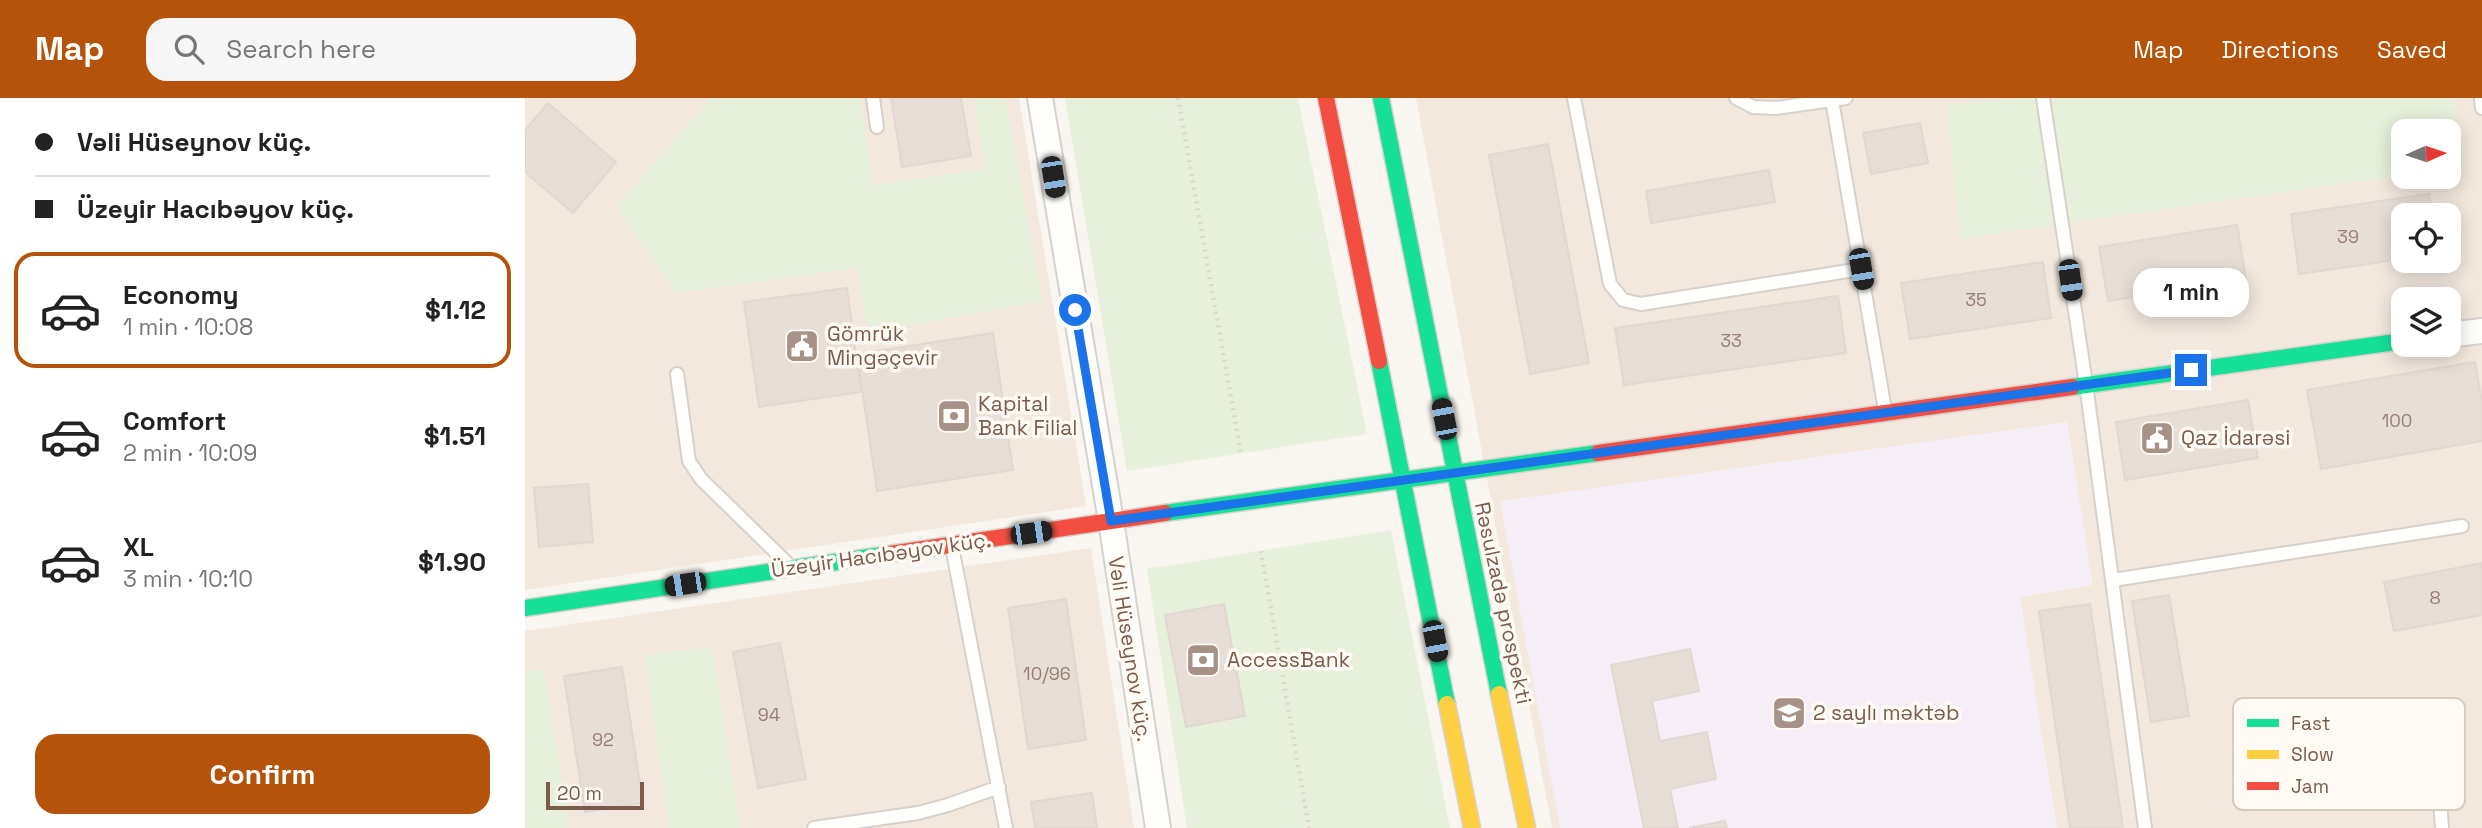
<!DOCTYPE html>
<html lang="en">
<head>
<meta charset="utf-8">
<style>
  :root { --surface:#fff; --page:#f6f6f6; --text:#222; --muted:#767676; --line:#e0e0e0; --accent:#b45309 }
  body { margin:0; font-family:"Space Grotesk",sans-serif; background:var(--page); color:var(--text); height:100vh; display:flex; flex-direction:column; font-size:26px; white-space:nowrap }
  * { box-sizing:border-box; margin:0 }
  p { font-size:23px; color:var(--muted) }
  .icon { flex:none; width:38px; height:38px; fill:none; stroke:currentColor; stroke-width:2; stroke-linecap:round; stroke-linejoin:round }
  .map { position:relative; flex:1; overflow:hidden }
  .sheet { display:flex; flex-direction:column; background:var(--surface); width:525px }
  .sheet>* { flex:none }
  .guide { display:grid; align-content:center; height:154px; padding:0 35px; background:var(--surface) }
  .needle { width:46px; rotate:87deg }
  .buttons { position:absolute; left:1866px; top:21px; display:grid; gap:14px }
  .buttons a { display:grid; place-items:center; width:70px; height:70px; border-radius:14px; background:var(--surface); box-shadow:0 4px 18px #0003; font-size:35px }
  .scale { position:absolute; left:21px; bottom:18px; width:98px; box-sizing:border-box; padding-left:7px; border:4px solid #7a5c4d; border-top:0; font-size:19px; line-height:24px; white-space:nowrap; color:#7a5c4d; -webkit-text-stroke:5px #fffaf3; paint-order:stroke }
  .end { position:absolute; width:32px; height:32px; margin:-16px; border:9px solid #1a73e8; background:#fff; box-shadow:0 0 0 4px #fff }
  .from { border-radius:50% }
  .bubble { position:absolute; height:49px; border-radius:21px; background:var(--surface); box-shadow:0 4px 18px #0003; font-size:23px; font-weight:700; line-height:49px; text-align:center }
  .car { position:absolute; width:21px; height:42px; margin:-21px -10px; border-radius:9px; box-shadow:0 0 5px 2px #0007; background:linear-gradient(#222 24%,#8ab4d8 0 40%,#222 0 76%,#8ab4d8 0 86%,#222 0) }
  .guide b { display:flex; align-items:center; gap:24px; height:66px; font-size:26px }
  .guide b+b { border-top:2px solid var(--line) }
  .guide i { width:18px; height:18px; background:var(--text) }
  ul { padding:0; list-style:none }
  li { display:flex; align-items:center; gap:21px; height:116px; margin:0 14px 10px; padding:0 21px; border:4px solid transparent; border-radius:21px }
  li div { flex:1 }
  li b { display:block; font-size:26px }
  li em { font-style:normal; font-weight:700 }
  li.selected { border-color:var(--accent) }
  li>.icon { width:63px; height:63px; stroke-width:1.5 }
  .primary-button { display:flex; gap:14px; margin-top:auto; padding:14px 35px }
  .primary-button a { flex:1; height:80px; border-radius:21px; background:var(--accent); color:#fff; font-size:28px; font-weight:700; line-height:80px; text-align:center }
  header { display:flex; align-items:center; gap:42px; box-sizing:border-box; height:98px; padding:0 35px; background:var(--accent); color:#fff }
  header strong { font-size:33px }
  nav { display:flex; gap:38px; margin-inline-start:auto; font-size:24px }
  .search { width:490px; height:63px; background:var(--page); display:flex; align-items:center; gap:18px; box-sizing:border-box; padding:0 24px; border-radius:21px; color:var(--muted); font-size:26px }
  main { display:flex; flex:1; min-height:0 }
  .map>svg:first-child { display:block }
  .residential { fill:#f2e8de; fill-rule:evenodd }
  .education { fill:#f6eef6 }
  .green { fill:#e7f0db }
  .building { fill:#e6ded7; stroke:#e2d8d2; stroke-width:2 }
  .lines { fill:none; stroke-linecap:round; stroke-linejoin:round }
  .lane-casing { stroke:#d7d1cb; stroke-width:16 }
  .street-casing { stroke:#d7d1cb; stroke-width:28 }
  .fast-casing { stroke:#d9d2cb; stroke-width:19 }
  .slow-casing { stroke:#d9d2cb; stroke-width:19 }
  .jam-casing { stroke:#d9d2cb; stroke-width:19 }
  .path { stroke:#dcd5d0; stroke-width:4.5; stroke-dasharray:2 5; stroke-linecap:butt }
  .lane { stroke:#fefefd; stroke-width:12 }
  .street { stroke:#fefefd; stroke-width:24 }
  .fast { stroke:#16e098; stroke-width:16 }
  .slow { stroke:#ffcf43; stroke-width:16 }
  .jam { stroke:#f24e42; stroke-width:16 }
  .route { stroke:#1a73e8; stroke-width:9 }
  .labels { text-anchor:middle; stroke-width:7; stroke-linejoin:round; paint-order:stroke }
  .number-label { font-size:18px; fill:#977e72 }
  .poi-label { font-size:21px; fill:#7a5c4d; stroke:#fffaf3; text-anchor:start }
  .street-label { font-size:21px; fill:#7a5c4d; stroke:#fffaf3 }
  .key { fill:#fffaf3; stroke:#d7cbc1; stroke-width:2 }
  .key-label { font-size:19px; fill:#7a5c4d }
</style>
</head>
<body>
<header>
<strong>Map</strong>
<div class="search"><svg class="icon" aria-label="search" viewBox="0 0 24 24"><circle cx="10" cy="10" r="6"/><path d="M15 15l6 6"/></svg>Search here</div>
<nav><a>Map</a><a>Directions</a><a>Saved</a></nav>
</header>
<main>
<section class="sheet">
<div class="guide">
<b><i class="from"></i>Vəli Hüseynov küç.</b>
<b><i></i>Üzeyir Hacıbəyov küç.</b>
</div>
<ul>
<li class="selected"><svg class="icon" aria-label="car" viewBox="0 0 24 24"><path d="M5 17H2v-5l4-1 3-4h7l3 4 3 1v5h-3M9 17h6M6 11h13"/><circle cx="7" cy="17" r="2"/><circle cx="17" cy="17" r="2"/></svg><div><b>Economy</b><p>1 min · 10:08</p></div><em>$1.12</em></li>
<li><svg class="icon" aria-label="car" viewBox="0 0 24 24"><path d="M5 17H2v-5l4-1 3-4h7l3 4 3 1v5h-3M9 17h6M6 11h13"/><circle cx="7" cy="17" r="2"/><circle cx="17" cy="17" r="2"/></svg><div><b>Comfort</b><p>2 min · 10:09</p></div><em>$1.51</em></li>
<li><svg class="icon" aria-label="car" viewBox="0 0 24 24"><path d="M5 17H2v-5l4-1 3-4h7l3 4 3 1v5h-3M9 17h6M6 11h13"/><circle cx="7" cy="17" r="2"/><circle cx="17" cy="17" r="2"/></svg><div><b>XL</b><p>3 min · 10:10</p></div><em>$1.90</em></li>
</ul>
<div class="primary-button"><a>Confirm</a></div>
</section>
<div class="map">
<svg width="1957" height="730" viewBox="0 0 1957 730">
  <rect width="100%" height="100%" fill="#f9f5f0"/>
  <path class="residential" d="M0 0H494L561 408 0 492Z
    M891 0H1957V730H1027ZM1878 33H1923V79H1878ZM1878 117H1923V163H1878ZM1878 201H1923V247H1878Z
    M566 450 609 730H0V533Z"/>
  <path class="education" d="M1542 324 1568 487 1495 499 1532 730H1035L975 403Z"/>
  <path class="green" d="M183 0H335L348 87 460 71 449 0H480L517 203 343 235 332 170 152 195 91 109 183 4Z
    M540 0H773L842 336 602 373Z
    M1489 0H1930L1938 69 1923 71V33H1878V77L1435 141 1422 8Z
    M866 432 925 730H662L622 471Z
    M187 549 215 730H144L120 557Z
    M19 571 44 730H0V574Z"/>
  <path class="building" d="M366 0H436L446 58 377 69Z
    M23 5 91 64 48 115 0 74V32Z
    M1395 25 1403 65 1346 76 1338 35Z
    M1023 46 1064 265 1005 276 964 57Z
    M1244 72 1250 104 1126 125 1121 93Z
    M1904 96 1907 117H1878V161L1774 176 1766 116Z
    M1712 127 1721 181 1583 203 1574 149Z
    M1518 164 1526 220 1385 241 1376 185Z
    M322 190 336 294 234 309 219 204Z
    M1313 198 1321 255 1099 287 1090 230Z
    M468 235 488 372 352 393 332 256Z
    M1950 264 1957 303V343L1796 371 1782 292Z
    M1723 302 1733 360 1600 382 1591 324Z
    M63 386 68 444 14 449 9 390Z
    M1957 465V517L1869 533 1859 484Z
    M1644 497 1664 618 1626 624 1607 503Z
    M541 501 561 642 503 651 483 510Z
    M699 506 720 618 661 629 640 517Z
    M1565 506 1598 730H1545L1514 513Z
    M255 545 281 681 233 690 208 554Z
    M1165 551 1174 593 1127 603 1135 643 1182 634 1191 681 1145 691 1153 730H1119L1086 567Z
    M97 569 118 705 60 714 39 578Z
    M567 695 572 730H510L506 704Z
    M1200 723 1202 730H1164Z"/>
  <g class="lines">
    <g class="lane-casing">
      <path id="lane" d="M348 0 352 29
        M1049 0 1085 186 1098 202 1116 206 1336 171
        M1211 0 1228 9 1251 10 1321 0
        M1518 0 1561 286 1620 730
        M1956 0 1957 10
        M1307 2 1360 312
        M152 276 164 363 176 381 262 465
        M427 449 481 730
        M1588 482 1937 428
        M1915 703 1917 730
        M289 730 393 715 423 707 474 689"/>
    </g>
    <g class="street-casing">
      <path id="street" d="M515 0 586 423 633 730
        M1923 237 1957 233"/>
    </g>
    <g class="fast-casing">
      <path id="fast" d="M856 0 974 596
        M854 263 922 606
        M1547 289 1878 243
        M640 415 1073 355
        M0 510 358 457"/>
    </g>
    <g class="slow-casing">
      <path id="slow" d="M974 596 1002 730
        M922 606 947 730"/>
    </g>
    <g class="jam-casing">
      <path id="jam" d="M801 0 854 263
        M1073 355 1547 289
        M358 457 640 415"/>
    </g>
    <path class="path" d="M653 0 716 356
      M736 453 784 730"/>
    <use href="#lane" class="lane"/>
    <use href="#street" class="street"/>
    <use href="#fast" class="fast"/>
    <use href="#slow" class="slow"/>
    <use href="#jam" class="jam"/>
  </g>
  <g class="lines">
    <path class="route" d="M550 212 586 423 1666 272"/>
  </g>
  <defs>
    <g id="civic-square" transform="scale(1.75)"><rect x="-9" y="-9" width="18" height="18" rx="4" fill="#a69286" stroke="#fffaf3"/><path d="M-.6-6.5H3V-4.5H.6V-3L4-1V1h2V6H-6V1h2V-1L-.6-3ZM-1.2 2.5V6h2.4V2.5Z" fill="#fff"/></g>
    <g id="bank-square" transform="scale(1.75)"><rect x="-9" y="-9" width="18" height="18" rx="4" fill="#a69286" stroke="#fffaf3"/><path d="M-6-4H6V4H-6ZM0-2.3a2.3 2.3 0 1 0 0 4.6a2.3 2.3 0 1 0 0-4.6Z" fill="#fff"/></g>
    <g id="school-square" transform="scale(1.75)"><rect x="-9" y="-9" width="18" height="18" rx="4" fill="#a69286" stroke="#fffaf3"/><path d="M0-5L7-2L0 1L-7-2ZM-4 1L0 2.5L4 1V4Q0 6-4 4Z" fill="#fff"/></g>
  </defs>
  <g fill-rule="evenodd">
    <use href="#civic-square" x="277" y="248"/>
    <use href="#bank-square" x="429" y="318"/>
    <use href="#civic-square" x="1632" y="340"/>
    <use href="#bank-square" x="678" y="562"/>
    <use href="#school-square" x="1264" y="615"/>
  </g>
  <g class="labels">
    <g class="number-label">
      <text x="1823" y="145">39</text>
      <text x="1451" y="208">35</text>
      <text x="1206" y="249">33</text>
      <text x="1872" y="329">100</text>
      <text x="1910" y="506">8</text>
      <text x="522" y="582">10/96</text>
      <text x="244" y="623">94</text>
      <text x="78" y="648">92</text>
    </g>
    <g class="poi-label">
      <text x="302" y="243">Gömrük<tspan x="302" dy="24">Mingəçevir</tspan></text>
      <text x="453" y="313">Kapital<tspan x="453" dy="24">Bank Filial</tspan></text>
      <text x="1656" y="347">Qaz İdarəsi</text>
      <text x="702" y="569">AccessBank</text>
      <text x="1288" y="622">2 saylı məktəb</text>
    </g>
    <g class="street-label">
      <text transform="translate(356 457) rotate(-8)" y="7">Üzeyir Hacıbəyov küç.</text>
      <text transform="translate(978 505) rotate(78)" y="7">Rəsulzadə prospekti</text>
      <text transform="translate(605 551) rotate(81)" y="7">Vəli Hüseynov küç.</text>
    </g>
  </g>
  <rect x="1708" y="600" width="232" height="112" rx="10" class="key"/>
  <rect x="1722" y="621" width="32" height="8" fill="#16e098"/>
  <rect x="1722" y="652" width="32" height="9" fill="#ffcf43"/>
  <rect x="1722" y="684" width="32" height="8" fill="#f24e42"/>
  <g class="key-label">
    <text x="1766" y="632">Fast</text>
    <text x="1766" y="663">Slow</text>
    <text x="1766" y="695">Jam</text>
  </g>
</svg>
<div class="buttons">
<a><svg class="needle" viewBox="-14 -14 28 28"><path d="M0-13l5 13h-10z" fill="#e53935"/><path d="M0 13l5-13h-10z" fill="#767676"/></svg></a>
<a><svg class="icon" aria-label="locate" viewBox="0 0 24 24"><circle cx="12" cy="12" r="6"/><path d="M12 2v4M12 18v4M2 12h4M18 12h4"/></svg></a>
<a><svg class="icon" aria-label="layers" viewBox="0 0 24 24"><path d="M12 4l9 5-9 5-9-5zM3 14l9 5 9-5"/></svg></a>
</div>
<div class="scale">20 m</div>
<i class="end from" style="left:550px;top:212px"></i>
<i class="end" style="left:1666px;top:272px"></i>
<div class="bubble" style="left:1608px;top:170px;width:116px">1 min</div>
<i class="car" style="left:528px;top:79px;rotate:171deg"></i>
<i class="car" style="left:1336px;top:171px;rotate:170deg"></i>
<i class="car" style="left:1545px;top:182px;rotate:172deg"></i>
<i class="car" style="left:919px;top:321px;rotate:349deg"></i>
<i class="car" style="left:506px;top:435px;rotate:82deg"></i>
<i class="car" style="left:160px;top:486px;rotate:261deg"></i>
<i class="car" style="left:910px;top:543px;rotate:169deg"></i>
</div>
</main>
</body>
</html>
